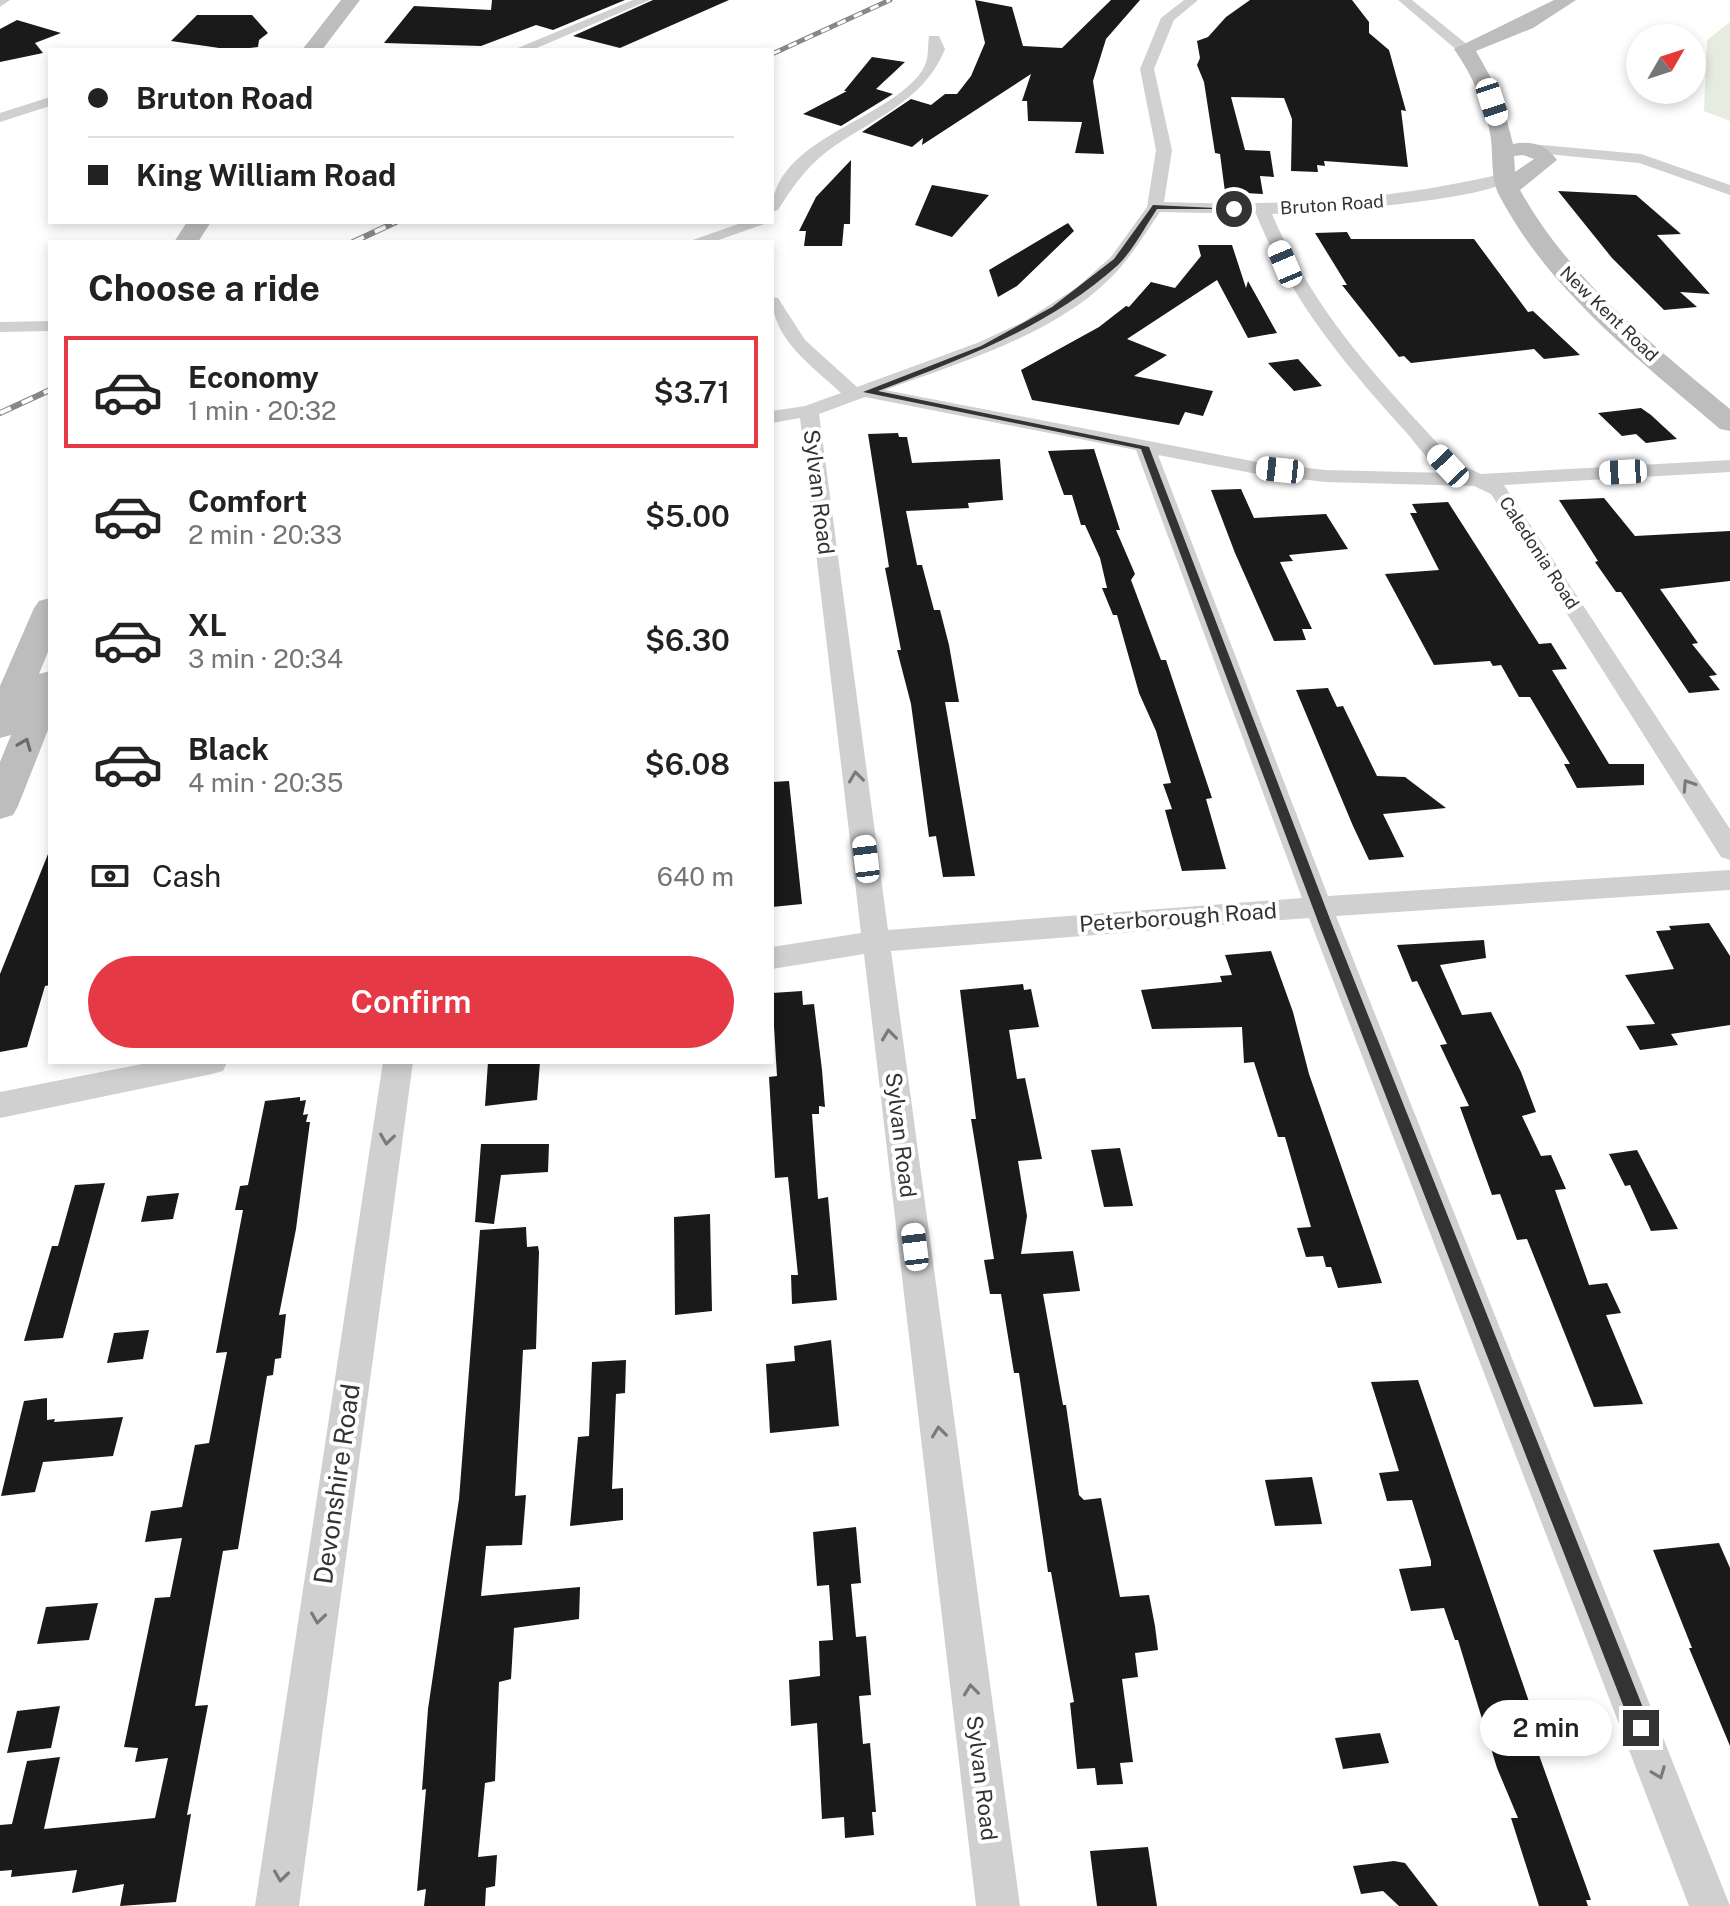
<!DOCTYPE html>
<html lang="en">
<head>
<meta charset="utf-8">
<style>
  :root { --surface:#fff; --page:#f2f2f2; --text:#222; --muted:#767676; --line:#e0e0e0; --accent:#e63946 }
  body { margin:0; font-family:"Public Sans",sans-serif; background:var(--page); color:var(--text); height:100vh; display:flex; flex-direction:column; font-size:30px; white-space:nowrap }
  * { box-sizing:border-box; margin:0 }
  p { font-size:26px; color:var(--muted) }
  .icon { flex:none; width:44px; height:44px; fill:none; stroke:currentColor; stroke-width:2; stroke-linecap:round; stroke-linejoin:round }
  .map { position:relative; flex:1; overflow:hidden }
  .side { position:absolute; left:48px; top:240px; width:726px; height:824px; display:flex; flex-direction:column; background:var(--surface); border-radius:0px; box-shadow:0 4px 12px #0003 }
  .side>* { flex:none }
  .top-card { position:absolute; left:48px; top:48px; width:726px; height:176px; border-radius:0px; box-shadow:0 4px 12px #0003; display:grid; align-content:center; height:176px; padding:0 40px; background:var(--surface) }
  .needle { width:52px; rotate:51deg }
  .tools { position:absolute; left:1626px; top:24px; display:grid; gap:16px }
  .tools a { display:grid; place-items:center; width:80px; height:80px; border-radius:50%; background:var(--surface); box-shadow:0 4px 12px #0003; font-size:40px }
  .end { position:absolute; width:36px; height:36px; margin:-18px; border:10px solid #333; background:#fff; box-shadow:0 0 0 4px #fff }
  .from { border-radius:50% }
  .bubble { position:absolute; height:56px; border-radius:28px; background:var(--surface); box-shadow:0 4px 12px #0003; font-size:26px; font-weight:600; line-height:56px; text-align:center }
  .car { position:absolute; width:24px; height:48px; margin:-24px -12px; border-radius:10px; box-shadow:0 0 6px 2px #0007; background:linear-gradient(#fff 24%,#345 0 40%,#fff 0 76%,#345 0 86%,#fff 0) }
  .top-card b { display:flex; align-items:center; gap:28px; height:76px; font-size:30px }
  .top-card b+b { border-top:2px solid var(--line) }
  .top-card i { width:20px; height:20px; background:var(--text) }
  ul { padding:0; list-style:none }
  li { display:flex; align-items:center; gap:24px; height:112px; margin:0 16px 12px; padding:0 24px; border:4px solid transparent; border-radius:0px }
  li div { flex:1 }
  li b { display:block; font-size:30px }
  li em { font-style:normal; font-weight:600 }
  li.on { border-color:var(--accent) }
  li>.icon { width:72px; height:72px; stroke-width:1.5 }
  h2 { padding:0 40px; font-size:36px; line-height:96px }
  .pay { display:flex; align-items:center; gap:20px; height:88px; padding:0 40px; font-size:30px }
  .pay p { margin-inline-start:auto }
  .cta { display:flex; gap:16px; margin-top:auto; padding:16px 40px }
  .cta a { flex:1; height:92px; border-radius:48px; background:var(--accent); color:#fff; font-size:32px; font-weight:600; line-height:92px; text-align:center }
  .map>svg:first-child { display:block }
  .green { fill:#e6ecdf }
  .building { fill:#1a1a1a }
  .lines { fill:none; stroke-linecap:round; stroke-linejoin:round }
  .street { fill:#d0d0d0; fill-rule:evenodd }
  .secondary { fill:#bdbdbd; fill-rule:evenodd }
  .rail-far1-casing { stroke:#888; stroke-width:5 }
  .rail-casing { stroke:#888; stroke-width:6 }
  .rail-far1 { stroke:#fff; stroke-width:3; stroke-dasharray:9; stroke-linecap:butt }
  .rail { stroke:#fff; stroke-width:4; stroke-dasharray:12; stroke-linecap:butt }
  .oneway { stroke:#6a6a6a }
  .oneway2 { stroke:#7a7a7a }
  .route { fill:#333 }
  .labels { text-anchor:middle; stroke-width:8; stroke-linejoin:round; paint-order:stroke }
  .far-street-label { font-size:18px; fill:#333; stroke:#fff }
  .street-label { font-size:22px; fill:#333; stroke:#fff }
  .near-street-label { font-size:26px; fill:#333; stroke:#fff }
</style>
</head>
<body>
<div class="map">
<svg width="1730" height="1906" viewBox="0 0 1730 1906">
  <rect width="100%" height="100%" fill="#fff"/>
  <path class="green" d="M1730 22V121L1704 111 1707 40Z"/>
  <path class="building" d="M492 0H625L553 30 536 25 481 46 384 43 414 6 491 10Z
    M653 0H729L620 48 573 36Z
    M975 0 1012 7 1023 46 1062 48 1111 0H1140L1106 39 1093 81 1104 154 1075 153 1082 122 1028 121 1027 101H1022L1031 74 922 145 923 138 912 147 862 132 911 99 931 105 945 94H957L971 76 985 43Z
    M1250 0H1352L1369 22V33L1389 50 1406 111 1401 110 1408 167 1324 161 1325 166 1317 165 1318 172 1291 171 1292 119 1284 98 1231 97 1245 150 1270 151 1274 177 1260 176 1263 194 1225 192 1220 154 1215 153 1204 82 1197 65 1200 58 1197 41 1208 37 1226 17Z
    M197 15H252L268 33 259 40 258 47 233 50 171 41Z
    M17 20 61 33 35 43 43 53 0 62V29Z
    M872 57 905 62 876 89 893 94 841 126 803 114 847 91H844Z
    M851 160 850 224H844L842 246H804L806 231H799L816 197Z
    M932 185 989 195 952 237 915 225Z
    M1558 191 1636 195 1681 234 1657 235 1710 294 1680 292 1697 307 1664 310 1612 258Z
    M1068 223 1074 231 1017 286 998 297 989 270Z
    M1347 232 1351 239H1474L1528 312 1533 311 1580 355 1544 359 1534 349 1411 363 1404 356 1399 357 1342 285H1347L1315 233Z
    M1198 245H1232L1246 288 1248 281 1277 333 1248 338 1217 280 1127 339 1167 355 1134 376 1213 391 1203 416 1185 412 1179 425 1032 400 1021 370 1099 327 1126 306 1129 307 1151 282 1175 288 1201 256Z
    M1298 359 1322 386 1294 391 1268 363Z
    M1641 408 1651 415 1677 439 1646 443 1636 434 1622 436 1598 413Z
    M898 433 899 437H907L912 463 1000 459 1003 500 968 503 969 508 906 511 917 565H922L934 610H940L949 645 959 702H945L975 876 943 877 936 836 929 837 911 704 897 650H901L885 568 889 567 868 434Z
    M1094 449 1120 530H1116L1135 574 1131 580 1161 660H1166L1212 798 1206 799 1226 869 1182 871 1165 810 1172 809 1163 784 1171 783 1156 731 1139 693 1117 615H1113L1102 588H1107L1100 558 1085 525H1081L1072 495H1064L1048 451Z
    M1241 489 1254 518 1326 514 1348 549 1289 555 1293 561 1280 562 1312 629H1302L1306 640 1274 641 1235 553 1211 490Z
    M1604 498 1635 536 1730 531V581L1660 589 1698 643 1692 644 1717 675 1709 676 1720 690 1689 693 1621 592H1616L1595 562 1598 561 1559 500Z
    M1448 502 1539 644 1551 643 1567 669 1552 670 1609 764H1644V785L1577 788 1564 764H1570L1530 697H1519L1501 665 1493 666 1490 661 1434 665 1385 574 1439 570 1410 513H1417L1412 504Z
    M1328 688 1337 707 1343 706 1377 776 1405 777 1446 808 1383 814 1404 857 1369 860 1353 826 1296 690Z
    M789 781 802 904 772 907V782Z
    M48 854 50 985 45 986 27 1047 0 1052V974Z
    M1709 923 1730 956V1025L1671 1034 1678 1045 1640 1050 1626 1026 1655 1024 1625 975 1674 969 1656 931 1671 930 1669 926Z
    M1484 940 1486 958 1440 965 1462 1015 1491 1012 1521 1072 1536 1112 1522 1116 1541 1156 1551 1155 1566 1189 1555 1190 1589 1285 1607 1283 1621 1313 1606 1315 1643 1404 1594 1407 1527 1239 1517 1240 1500 1194 1492 1195 1460 1107 1469 1106 1440 1045 1447 1044 1417 981 1412 982 1397 945Z
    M1271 951 1293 1012 1309 1074 1382 1283 1338 1288 1331 1267H1326L1323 1256 1306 1257 1297 1228 1311 1227 1285 1137H1278L1254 1062 1244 1063 1242 1027 1152 1029 1141 990 1222 982 1220 976 1232 975 1225 955Z
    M1023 984 1024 990 1031 989 1039 1027 1009 1030 1017 1079 1025 1078 1042 1159 1018 1161 1027 1216 1021 1254 1073 1251 1080 1291 1043 1294 1063 1405H1066L1079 1495 1084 1500 1101 1498 1120 1597 1149 1595 1155 1626 1158 1650 1135 1653 1138 1677 1122 1679 1133 1762 1120 1763 1123 1784 1097 1785 1095 1768 1077 1769 1070 1703 1074 1702 1051 1572H1048L1019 1373H1014L1001 1294H990L984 1260 994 1259 971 1119H976L960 990Z
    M802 991 803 1005 814 1004 822 1070 825 1107 819 1106V1114H812L818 1199 828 1197 837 1300 792 1304 791 1275H798L788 1177 775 1178 769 1077 777 1076 772 993Z
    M488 1062H540L537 1100 485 1106Z
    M300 1097V1101L306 1100 303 1115 308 1114 306 1122H310L296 1229 279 1315 286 1314 281 1358 275 1359 273 1375 267 1376 238 1549 223 1551 195 1706 208 1705 187 1815 191 1814 176 1902 120 1906 124 1884 72 1893 77 1870 11 1877 12 1870 0 1871V1825L12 1824 27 1761 60 1757 44 1829 155 1818 168 1758 135 1762 138 1748 124 1747 155 1598 170 1597 182 1538 145 1542 151 1511 182 1507 195 1445 209 1443 227 1352 216 1353 243 1210H235L240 1186 248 1185 265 1101Z
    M481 1144H549L548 1172 501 1175 494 1224 475 1222Z
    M1120 1148 1133 1206 1104 1207 1091 1150Z
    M1637 1150 1678 1229 1651 1231 1630 1185 1625 1186 1609 1154Z
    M105 1183 63 1338 24 1341 52 1246H58L75 1185Z
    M179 1193 173 1219 141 1222 147 1196Z
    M710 1214 712 1311 675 1315 674 1217Z
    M526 1227 527 1247 538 1246 539 1252 536 1349 523 1350 520 1407 515 1496 526 1495 522 1545 486 1546 481 1596 580 1587 579 1619 514 1628 511 1679 499 1682 495 1781 485 1783 478 1857 497 1855 495 1886 486 1888 485 1906H424L426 1889 417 1891 426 1789 422 1790 428 1709 459 1499 480 1230Z
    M149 1330 143 1359 107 1363 114 1333Z
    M831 1340 839 1426 770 1433 766 1364 795 1361 794 1346Z
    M626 1360 625 1393 616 1394 612 1489 623 1488V1520L570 1526 578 1437 589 1436 592 1362Z
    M1418 1380 1547 1754 1539 1755 1591 1900H1586L1588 1906H1539L1511 1818H1518L1497 1768 1458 1640H1455L1444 1608 1411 1611 1399 1569 1431 1566V1561L1412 1500 1387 1501 1379 1473 1399 1471 1371 1382Z
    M47 1398V1420L55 1419 54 1422 123 1417 113 1456 43 1462 35 1492 1 1496 24 1401Z
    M1312 1477 1322 1524 1275 1526 1265 1480Z
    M856 1527 861 1583 851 1584 856 1637 866 1636 871 1695 859 1696 863 1744 870 1743 876 1812H872L874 1835 845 1838 844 1817 822 1819 817 1723 791 1726 789 1680 820 1676 819 1641 833 1640 829 1585 817 1586 813 1532Z
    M1719 1543 1730 1568V1746L1689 1648H1692L1653 1550Z
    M98 1603 89 1640 37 1644 46 1607Z
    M60 1706 51 1748 7 1753 17 1711Z
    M1380 1733 1389 1763 1343 1769 1335 1738Z
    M1148 1847 1157 1906H1097L1090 1851Z
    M1394 1861 1405 1863 1438 1906H1399L1383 1891 1361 1894 1353 1866Z"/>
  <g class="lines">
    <path class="street" d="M0 0H10L0 7Z
      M633 0H650L532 50H513Z
      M1184 0H1198L1174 20 1154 69 1172 150 1164 202C1286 206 1387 201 1506 173L1514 178C1488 201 1313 213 1272 214 1316 316 1381 382 1455 462L1481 474 1730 460V472L1504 485 1730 829V860L1721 857 1491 494 1474 486 1325 482 1257 474 1158 455 1328 896 1730 870V890L1336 916 1730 1906H1689L1309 918 891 951 1020 1906H976L864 954 772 969V947L861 933 800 418 772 423V411L805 406 841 393C812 366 772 339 772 297L778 298 805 340 857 387 977 343 1023 322 1076 288 1111 257 1147 207 1156 150 1140 69 1161 18ZM1160 212 1256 214C1291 300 1342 361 1404 430 1416 443 1430 465 1447 473L1325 470 1257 462 885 390C964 361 1069 331 1124 263 1137 247 1148 229 1160 212ZM865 397 1136 450 1302 898 888 930 819 414Z
      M1398 0H1412L1469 46V52H1459Z
      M929 36H939L945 49C924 103 868 120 825 153 804 170 792 188 778 210L772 212C772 139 886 122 922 71 930 58 927 48 929 36Z
      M50 97V106L0 122V113Z
      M1531 144 1641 154 1730 185V195L1639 163 1526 152V146Z
      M744 222H770L713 242H687Z
      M50 321V331L0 332V322Z
      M152 1062H227L223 1071 212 1074 0 1118V1092Z
      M383 1062H413L299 1906H255Z"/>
    <path class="secondary" d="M341 0H360L322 50H302Z
      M1554 0H1576L1533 28 1476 51 1500 94 1513 144C1531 140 1547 145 1557 160L1520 190C1570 280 1652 344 1730 409V431L1720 429C1638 359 1548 290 1498 193 1491 178 1493 157 1491 139 1486 106 1473 76 1454 49ZM1523 155 1534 159 1515 172 1514 156Z
      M187 222H211L198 242H174Z
      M50 598V647L39 674 50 671V725L18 806 13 815 0 819V762L11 735 0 738V686L34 608 39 601Z"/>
    <g class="rail-far1-casing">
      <path id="rail-far1" d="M772 54 890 0
        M392 224 396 222"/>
    </g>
    <g class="rail-casing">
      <path id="rail" d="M353 242 396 222
        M0 413 50 390"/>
    </g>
    <use href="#rail-far1" class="rail-far1"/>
    <use href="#rail" class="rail"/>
  </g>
  <defs><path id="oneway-chevron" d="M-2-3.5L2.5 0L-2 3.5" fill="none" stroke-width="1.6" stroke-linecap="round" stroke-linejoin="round" transform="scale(2)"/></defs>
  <use class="oneway" href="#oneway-chevron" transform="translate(25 744) rotate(-68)"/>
  <g class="oneway2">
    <use href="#oneway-chevron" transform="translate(856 777) rotate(-97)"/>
    <use href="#oneway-chevron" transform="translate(1688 785) rotate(-123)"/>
    <use href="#oneway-chevron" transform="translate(889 1035) rotate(-97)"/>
    <use href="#oneway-chevron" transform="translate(387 1139) rotate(98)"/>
    <use href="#oneway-chevron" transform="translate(939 1432) rotate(-97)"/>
    <use href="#oneway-chevron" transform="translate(318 1618) rotate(98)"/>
    <use href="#oneway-chevron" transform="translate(971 1690) rotate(-97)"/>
    <use href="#oneway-chevron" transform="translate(1659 1773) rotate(69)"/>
    <use href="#oneway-chevron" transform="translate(281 1876) rotate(98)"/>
  </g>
  <path class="route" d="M1153 205 1237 209H1157C1145 227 1133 250 1118 265 1048 328 963 358 878 391L1149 447 1333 927 1651 1728 1641 1737 1632 1728 1320 927 1141 449 863 392 981 346 1052 307 1114 259Z"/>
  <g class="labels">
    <g class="far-street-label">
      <text transform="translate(1332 205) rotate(-4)" y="6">Bruton Road</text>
      <text transform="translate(1609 314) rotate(44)" y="6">New Kent Road</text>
      <text transform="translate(1539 553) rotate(57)" y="6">Caledonia Road</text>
    </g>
    <g class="street-label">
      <text transform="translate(819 492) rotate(83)" y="8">Sylvan Road</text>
      <text transform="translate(1178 917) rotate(-4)" y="8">Peterborough Road</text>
      <text transform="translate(901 1135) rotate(83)" y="8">Sylvan Road</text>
      <text transform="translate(982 1778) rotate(83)" y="8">Sylvan Road</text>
    </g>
    <g class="near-street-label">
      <text transform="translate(337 1484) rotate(-82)" y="9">Devonshire Road</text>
    </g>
  </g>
</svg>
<div class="tools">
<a><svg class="needle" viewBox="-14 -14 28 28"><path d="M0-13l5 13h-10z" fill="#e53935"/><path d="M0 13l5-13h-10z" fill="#767676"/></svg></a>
</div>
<i class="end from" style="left:1234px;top:209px"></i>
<i class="end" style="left:1641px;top:1728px"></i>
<div class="bubble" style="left:1480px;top:1700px;width:132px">2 min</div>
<i class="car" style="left:1492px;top:102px;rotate:162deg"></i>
<i class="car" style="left:1285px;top:264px;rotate:337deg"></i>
<i class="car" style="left:1448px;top:466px;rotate:317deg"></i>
<i class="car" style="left:1280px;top:470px;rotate:276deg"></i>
<i class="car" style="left:1623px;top:472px;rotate:267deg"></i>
<i class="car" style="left:866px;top:859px;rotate:353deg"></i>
<i class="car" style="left:915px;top:1247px;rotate:353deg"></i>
<div class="top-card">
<b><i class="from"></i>Bruton Road</b>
<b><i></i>King William Road</b>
</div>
<section class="side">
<h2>Choose a ride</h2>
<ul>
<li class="on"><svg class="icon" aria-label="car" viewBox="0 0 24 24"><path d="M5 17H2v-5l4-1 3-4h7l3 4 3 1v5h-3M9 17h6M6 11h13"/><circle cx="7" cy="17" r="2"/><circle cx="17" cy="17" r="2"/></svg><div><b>Economy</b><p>1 min · 20:32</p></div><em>$3.71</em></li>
<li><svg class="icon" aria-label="car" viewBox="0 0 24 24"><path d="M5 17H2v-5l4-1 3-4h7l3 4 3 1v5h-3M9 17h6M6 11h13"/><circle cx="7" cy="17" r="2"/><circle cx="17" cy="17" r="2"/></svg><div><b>Comfort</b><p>2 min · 20:33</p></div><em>$5.00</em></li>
<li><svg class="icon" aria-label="car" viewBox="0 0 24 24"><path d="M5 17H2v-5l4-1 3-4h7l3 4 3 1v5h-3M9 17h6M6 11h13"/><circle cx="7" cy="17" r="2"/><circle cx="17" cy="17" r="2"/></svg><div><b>XL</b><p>3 min · 20:34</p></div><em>$6.30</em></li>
<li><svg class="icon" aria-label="car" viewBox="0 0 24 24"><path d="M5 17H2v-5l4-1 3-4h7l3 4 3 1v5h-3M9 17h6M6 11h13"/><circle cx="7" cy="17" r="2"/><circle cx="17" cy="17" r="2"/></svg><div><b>Black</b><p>4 min · 20:35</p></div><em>$6.08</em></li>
</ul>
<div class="pay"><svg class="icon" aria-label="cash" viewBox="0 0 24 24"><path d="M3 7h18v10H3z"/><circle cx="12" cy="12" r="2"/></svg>Cash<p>640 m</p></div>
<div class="cta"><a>Confirm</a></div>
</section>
</div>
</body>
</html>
